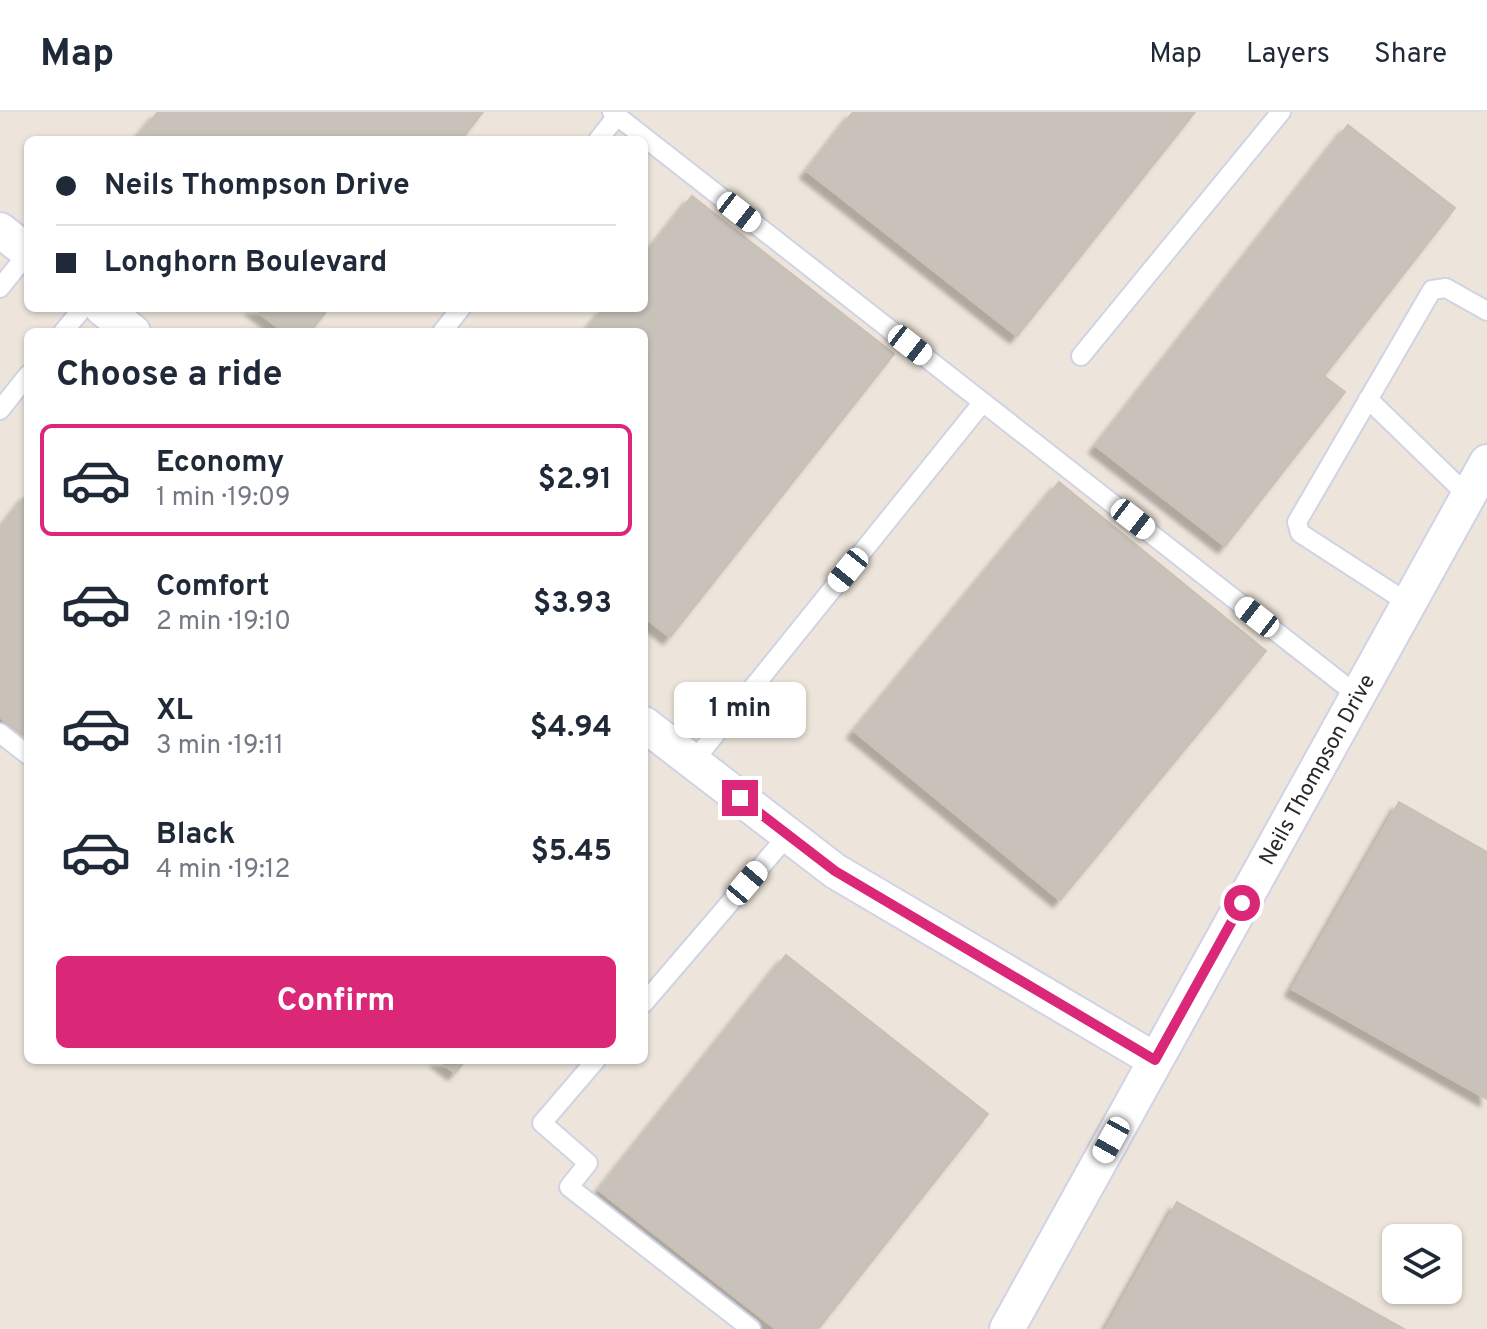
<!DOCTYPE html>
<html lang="en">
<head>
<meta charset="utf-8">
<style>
  :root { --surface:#fff; --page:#f6f6f7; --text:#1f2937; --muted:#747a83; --line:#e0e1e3; --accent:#db2777 }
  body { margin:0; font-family:Overpass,sans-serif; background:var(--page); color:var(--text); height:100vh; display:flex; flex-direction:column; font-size:30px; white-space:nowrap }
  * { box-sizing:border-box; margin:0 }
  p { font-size:26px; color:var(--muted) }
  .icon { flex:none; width:44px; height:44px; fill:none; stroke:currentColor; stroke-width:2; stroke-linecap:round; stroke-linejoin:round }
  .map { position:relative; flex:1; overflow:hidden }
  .panel { position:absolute; left:24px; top:216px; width:624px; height:736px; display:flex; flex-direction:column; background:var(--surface); border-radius:12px; box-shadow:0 2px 6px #0004 }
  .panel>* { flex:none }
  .hud { position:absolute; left:24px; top:24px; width:624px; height:176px; border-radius:12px; box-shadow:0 2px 6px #0004; display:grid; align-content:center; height:176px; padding:0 32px; background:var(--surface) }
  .controls { position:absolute; left:1382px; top:1112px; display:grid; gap:16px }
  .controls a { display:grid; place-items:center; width:80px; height:80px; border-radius:12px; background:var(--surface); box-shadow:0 2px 6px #0004; font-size:40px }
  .end { position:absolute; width:36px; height:36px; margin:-18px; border:10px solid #db2777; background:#fff; box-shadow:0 0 0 4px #fff }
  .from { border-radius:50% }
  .bubble { position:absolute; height:56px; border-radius:12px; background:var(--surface); box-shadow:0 2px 6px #0004; font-size:26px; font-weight:700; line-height:56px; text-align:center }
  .car { position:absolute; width:24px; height:48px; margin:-24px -12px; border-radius:10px; box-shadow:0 0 6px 2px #0007; background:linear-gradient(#fff 24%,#345 0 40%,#fff 0 76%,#345 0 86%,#fff 0) }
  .hud b { display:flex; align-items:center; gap:28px; height:76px; font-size:30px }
  .hud b+b { border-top:2px solid var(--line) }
  .hud i { width:20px; height:20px; background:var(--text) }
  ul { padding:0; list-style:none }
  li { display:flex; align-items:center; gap:24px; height:112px; margin:0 16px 12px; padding:0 16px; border:4px solid transparent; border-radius:12px }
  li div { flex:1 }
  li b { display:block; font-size:30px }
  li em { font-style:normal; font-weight:700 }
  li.on { border-color:var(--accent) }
  li>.icon { width:72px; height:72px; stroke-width:1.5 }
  h2 { padding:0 32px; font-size:36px; line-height:96px }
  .cta { display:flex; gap:16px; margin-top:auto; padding:16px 32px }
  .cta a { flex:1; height:92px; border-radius:12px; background:var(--accent); color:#fff; font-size:32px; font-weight:700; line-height:92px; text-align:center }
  header { display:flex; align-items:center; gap:48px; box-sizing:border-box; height:112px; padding:0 40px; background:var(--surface); border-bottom:2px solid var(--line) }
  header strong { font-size:38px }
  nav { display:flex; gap:44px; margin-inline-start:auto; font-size:28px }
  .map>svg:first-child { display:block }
  .building { fill:#c8c2ba; stroke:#c8c1b4; stroke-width:2; filter:url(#shadow) }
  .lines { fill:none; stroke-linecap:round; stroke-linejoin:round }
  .lane-casing { stroke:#d0d3e4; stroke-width:22 }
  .street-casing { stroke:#d0d3e4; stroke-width:38 }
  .lane { stroke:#fff; stroke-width:18 }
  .street { stroke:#fff; stroke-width:34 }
  .route { stroke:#db2777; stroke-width:10 }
  .labels { text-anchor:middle; stroke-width:6; stroke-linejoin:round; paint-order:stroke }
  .street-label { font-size:22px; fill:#2a2a2a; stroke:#fff }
</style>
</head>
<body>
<header>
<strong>Map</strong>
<nav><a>Map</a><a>Layers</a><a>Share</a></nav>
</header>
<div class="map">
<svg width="1487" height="1217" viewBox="0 0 1487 1217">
  <defs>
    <filter id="shadow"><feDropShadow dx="-7" dy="7" stdDeviation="2" flood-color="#0004"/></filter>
  </defs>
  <rect width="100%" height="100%" fill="#ede5db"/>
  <path class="building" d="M158 0H483L461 28H135Z
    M853 0H1195L1017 224 807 59Z
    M1348 13 1455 96 1324 264 1345 280 1225 434 1096 334Z
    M692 84 894 242 670 525 644 505V220H585L604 196H644V145Z
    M253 196H329L310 220H284Z
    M1059 370 1266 539 1060 788 854 619Z
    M28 381V627L0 605V417Z
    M1399 690 1487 740V987L1292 877Z
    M786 843 988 1002 818 1217H776L599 1078Z
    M438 948H466L455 961Z
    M1177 1090 1404 1217H1106Z"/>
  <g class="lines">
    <g class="lane-casing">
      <path id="lane" d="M612 0 1357 583
        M598 28 617 4
        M0 176 28 141
        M63 220 83 196
        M442 220 461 196
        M1081 244 1281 0
        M1368 287 1468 384
        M0 298 28 263
        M1408 491 1300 421 1297 410 1432 178 1446 176 1487 199
        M0 621 28 643
        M693 650 983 290
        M644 891 788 723
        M596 948 542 1011 588 1051 569 1075 751 1217"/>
    </g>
    <g class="street-casing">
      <path id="street" d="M0 118 28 140
        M102 196 133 220
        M644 612 835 759 1155 948
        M1007 1217 1487 350"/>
    </g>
    <use href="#lane" class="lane"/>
    <use href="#street" class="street"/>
  </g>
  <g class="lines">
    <path class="route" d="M740 686 835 759 1155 948 1242 791"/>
  </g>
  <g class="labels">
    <g class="street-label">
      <text transform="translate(1316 657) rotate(-61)" y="8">Neils Thompson Drive</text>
    </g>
  </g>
</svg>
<div class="controls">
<a><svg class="icon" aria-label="layers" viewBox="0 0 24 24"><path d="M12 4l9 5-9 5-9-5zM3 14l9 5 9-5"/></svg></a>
</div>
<i class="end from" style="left:1242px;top:791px"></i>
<i class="end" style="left:740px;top:686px"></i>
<div class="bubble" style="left:674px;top:570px;width:132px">1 min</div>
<i class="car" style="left:739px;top:100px;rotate:128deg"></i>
<i class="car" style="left:910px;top:233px;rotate:128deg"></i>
<i class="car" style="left:1133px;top:407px;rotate:128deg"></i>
<i class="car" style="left:848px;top:458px;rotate:219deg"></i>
<i class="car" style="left:1257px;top:505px;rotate:308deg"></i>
<i class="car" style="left:747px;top:771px;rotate:40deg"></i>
<i class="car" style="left:1111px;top:1028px;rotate:209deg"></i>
<div class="hud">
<b><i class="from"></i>Neils Thompson Drive</b>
<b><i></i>Longhorn Boulevard</b>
</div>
<section class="panel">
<h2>Choose a ride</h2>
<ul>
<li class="on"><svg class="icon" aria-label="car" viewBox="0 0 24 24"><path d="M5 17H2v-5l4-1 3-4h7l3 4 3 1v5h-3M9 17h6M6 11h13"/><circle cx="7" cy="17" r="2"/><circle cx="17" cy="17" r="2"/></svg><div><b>Economy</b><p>1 min · 19:09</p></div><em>$2.91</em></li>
<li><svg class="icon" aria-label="car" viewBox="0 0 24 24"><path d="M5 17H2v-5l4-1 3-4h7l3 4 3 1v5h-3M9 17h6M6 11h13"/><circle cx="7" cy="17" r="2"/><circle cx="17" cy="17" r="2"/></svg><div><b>Comfort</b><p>2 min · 19:10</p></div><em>$3.93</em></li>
<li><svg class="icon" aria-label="car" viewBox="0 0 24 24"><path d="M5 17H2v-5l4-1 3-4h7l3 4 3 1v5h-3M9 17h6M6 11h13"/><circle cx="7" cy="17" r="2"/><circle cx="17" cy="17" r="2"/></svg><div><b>XL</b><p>3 min · 19:11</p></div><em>$4.94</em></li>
<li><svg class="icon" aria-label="car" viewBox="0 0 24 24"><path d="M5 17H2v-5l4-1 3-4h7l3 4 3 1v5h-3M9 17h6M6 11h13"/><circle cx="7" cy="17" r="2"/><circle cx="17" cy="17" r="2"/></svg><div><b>Black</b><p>4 min · 19:12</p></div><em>$5.45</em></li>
</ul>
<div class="cta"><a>Confirm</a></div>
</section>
</div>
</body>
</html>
